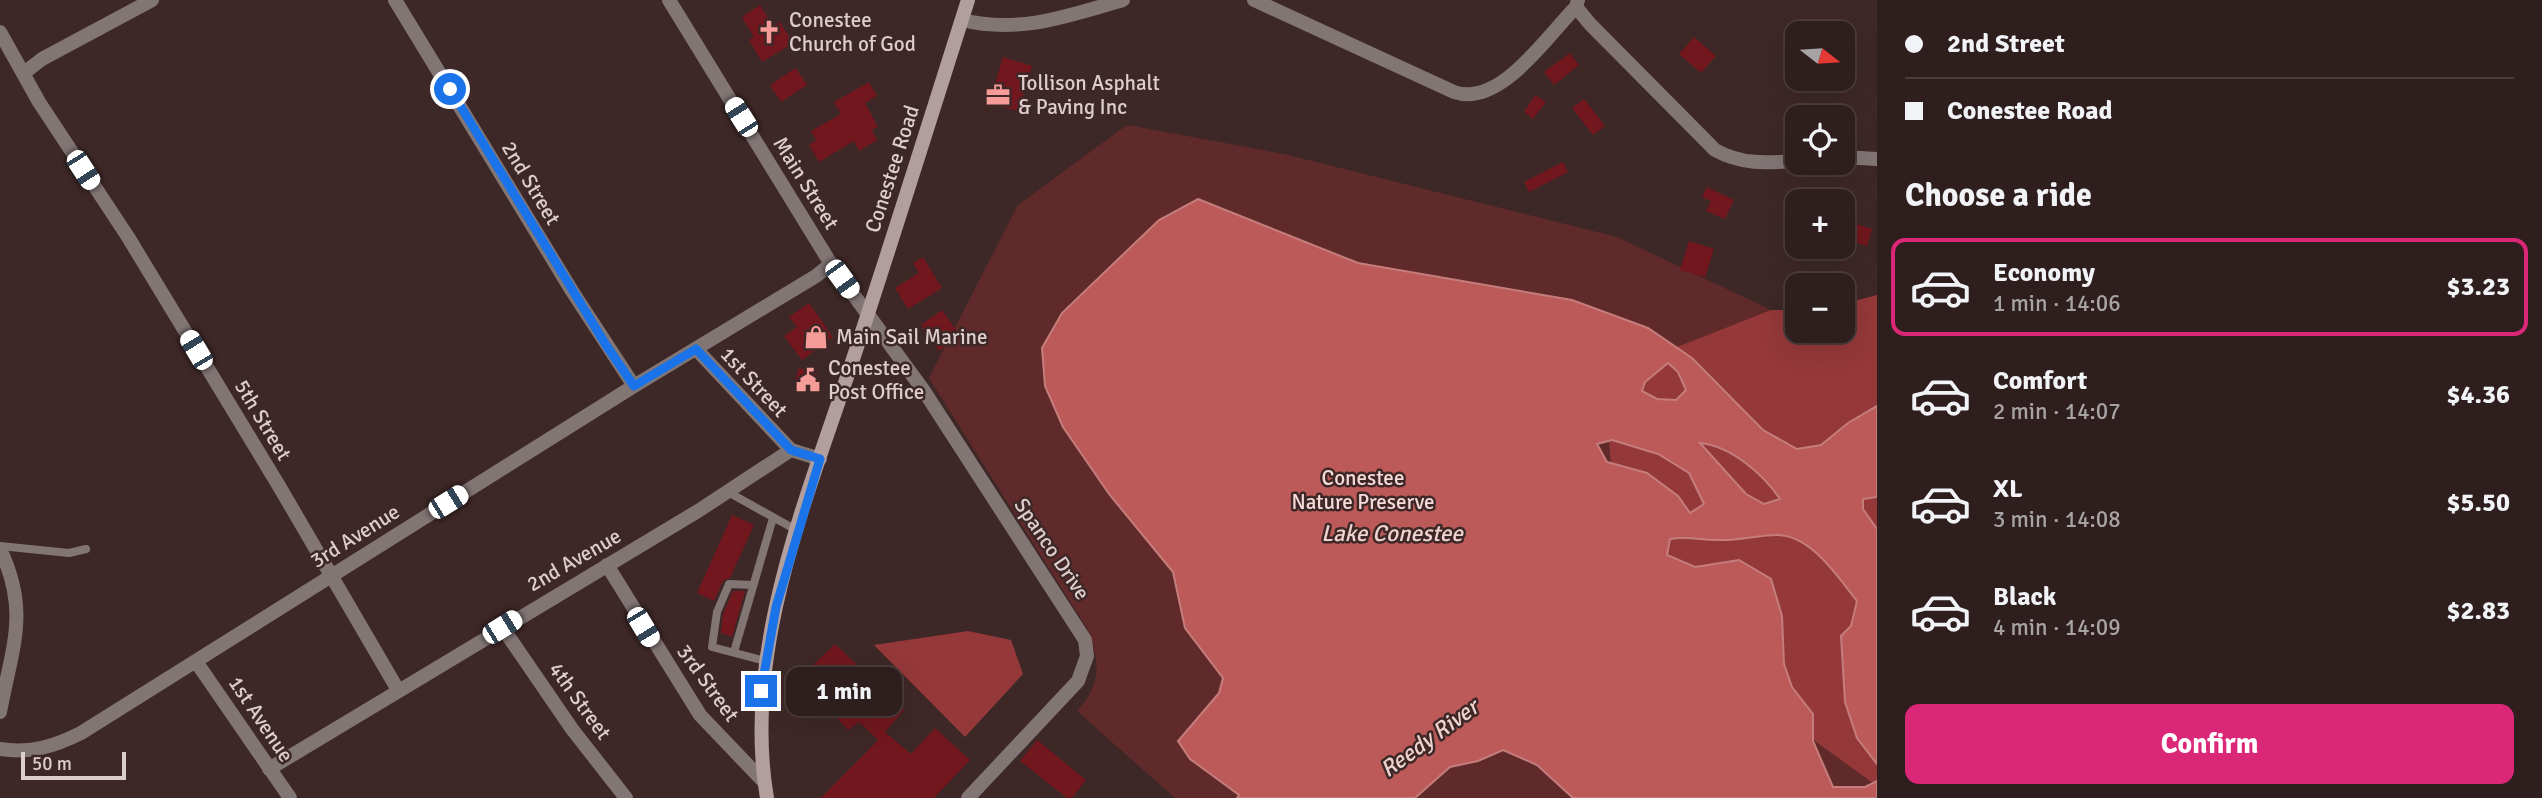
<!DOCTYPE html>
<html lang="en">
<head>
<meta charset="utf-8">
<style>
  :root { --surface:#2e1e1d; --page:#3a2b2a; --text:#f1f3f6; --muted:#a7a2a4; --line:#493c3b; --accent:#db2777 }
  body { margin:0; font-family:Signika,sans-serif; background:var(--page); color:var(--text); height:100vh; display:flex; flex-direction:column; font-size:26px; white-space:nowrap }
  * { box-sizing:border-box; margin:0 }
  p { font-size:23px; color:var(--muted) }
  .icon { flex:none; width:38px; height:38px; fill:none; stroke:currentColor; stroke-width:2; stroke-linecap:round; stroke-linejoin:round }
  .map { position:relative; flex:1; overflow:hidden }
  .details { display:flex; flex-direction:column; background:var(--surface); width:665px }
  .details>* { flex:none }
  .guide { display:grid; align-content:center; height:154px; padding:0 28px; background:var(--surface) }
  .needle { width:46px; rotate:107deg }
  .tools { position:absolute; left:1785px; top:21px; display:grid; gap:14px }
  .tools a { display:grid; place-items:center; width:70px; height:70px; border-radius:14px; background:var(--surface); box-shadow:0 7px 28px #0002,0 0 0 2px var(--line); font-size:35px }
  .scale { position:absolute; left:21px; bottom:18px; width:105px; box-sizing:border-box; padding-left:7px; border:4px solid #ddcecd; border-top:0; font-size:19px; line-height:24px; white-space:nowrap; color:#ddcecd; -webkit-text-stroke:5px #3e2827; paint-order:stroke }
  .end { position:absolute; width:32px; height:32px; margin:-16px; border:9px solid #1a73e8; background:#fff; box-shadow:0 0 0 4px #fff }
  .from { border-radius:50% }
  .bubble { position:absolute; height:49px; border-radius:14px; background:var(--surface); box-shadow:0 7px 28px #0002,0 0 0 2px var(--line); font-size:23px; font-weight:700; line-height:49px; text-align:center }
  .car { position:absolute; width:21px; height:42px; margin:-21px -10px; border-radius:9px; box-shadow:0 0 5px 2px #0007; background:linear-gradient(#fff 24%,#345 0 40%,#fff 0 76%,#345 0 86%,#fff 0) }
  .guide b { display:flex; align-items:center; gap:24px; height:66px; font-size:26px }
  .guide b+b { border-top:2px solid var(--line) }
  .guide i { width:18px; height:18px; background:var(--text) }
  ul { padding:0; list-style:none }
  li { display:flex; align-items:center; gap:21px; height:98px; margin:0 14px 10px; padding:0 14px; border:4px solid transparent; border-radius:14px }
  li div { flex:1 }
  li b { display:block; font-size:26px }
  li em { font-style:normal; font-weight:700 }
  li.on { border-color:var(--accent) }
  li>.icon { width:63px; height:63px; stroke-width:1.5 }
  h2 { padding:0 28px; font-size:32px; line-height:84px }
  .button { display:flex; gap:14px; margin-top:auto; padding:14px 28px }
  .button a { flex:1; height:80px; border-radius:14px; background:var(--accent); color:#fff; font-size:28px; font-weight:700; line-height:80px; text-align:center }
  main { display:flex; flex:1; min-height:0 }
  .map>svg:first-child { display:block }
  .green { fill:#602a2a }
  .forest { fill:#95383a }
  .water { fill:#bb5a59; stroke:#c57d7c; stroke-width:2; fill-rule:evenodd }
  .building { fill:#72171e }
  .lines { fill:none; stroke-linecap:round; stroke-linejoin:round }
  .lane { stroke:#827675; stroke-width:8 }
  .street { stroke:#827675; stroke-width:14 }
  .secondary { stroke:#b19e9d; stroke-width:14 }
  .route { stroke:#1a73e8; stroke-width:9 }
  .labels { text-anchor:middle; stroke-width:5; stroke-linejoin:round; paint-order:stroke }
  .poi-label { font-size:21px; fill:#ddcecd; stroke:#3e2827; text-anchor:start }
  .street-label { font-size:21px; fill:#ddcecd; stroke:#3e2827 }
  .park-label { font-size:21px; fill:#f7dbda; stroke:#3e2827 }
  .water-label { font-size:23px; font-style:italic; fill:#eed3d1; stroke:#3e2827 }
</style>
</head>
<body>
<main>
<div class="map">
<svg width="1877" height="798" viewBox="0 0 1877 798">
  <rect width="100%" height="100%" fill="#3e2827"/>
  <path class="green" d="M1127 125 1284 154 1617 237 1771 310H1797V331H1843V304L1877 295V798H1175L1077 711C1102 683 1100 664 1088 630L929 378 1018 205Z"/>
  <path class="forest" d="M1877 295V786L1710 665 1617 543 1604 376 1771 310H1797V331H1843V304Z
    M968 631 1011 640 1023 674 965 737 874 645Z"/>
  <path class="water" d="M1198 199 1358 263 1572 300 1648 328 1692 358 1763 430 1797 449 1821 445 1848 423 1877 406V497L1863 499V509L1877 529V764L1857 738 1845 702 1841 636 1851 626 1857 601C1838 577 1811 535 1777 535 1758 535 1738 541 1718 540 1701 540 1687 536 1670 539L1667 555 1695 567 1739 560 1771 579 1782 616 1784 664 1792 687 1813 714V741L1833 787H1865L1877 781V798H1573L1537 765 1503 750 1478 761 1450 767 1415 798H1237L1239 795 1190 759 1178 741 1219 693 1223 678 1185 628 1173 572 1109 494 1063 427 1045 386 1042 348 1062 313 1159 220ZM1668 363 1678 372 1686 390 1676 400 1657 399 1642 391 1645 382ZM1612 440 1658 454 1689 473 1704 504 1690 513 1678 496 1647 473 1607 462 1597 444ZM1700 443C1731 446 1763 474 1780 499L1764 504 1746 494Z"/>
  <path class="building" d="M760 5 773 26 780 22 793 43 762 62 749 40 754 37 742 17Z
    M1694 37 1716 56 1701 73 1679 54Z
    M1570 53 1579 65 1554 85 1544 72Z
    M1003 57 1032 66 1018 111 989 103Z
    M796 68 807 85 781 102 770 85Z
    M869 82 877 96 865 103 878 127 872 130 877 140 859 151 854 141 819 162 809 145 816 140 811 131 841 114 834 102Z
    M1535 95 1546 102 1533 119 1524 112Z
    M1584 99 1605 126 1593 135 1572 108Z
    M1563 162 1568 172 1529 192 1524 182Z
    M1707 187 1734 200 1725 219 1706 211 1711 201 1702 197Z
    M1850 222 1872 229 1867 246 1845 239Z
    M1689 241 1714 249 1705 277 1680 270Z
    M923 257 942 288 908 309 895 288 919 273 913 263Z
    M809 303 833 337 802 360 784 336 797 327 789 317Z
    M942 310 960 336 939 351 921 325Z
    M799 368 817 373 812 387 795 381Z
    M732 515 754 525 730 578 723 581 714 601 697 593Z
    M733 591H745L732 637 721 633 723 614Z
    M835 644 904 710 885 732 911 754 935 728 970 760 934 798H821L878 740 859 722 848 730 800 678Z
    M1037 740 1086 780 1072 798H1067L1020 761Z"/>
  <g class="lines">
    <path class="lane" d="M728 492 798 531
      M0 546 69 553 86 549
      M753 585 729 584 717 612 712 647 765 661
      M734 652 773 518"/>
    <path class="street" d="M395 0 572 291 634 386
      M669 0 831 264 924 391 1085 640 1087 656 1078 681 968 798
      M1254 0 1454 92C1500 108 1547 36 1576 7
      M1578 0 1576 7 1590 24 1715 150C1742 165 1767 163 1797 161
      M962 20C1019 34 1068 16 1123 0
      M0 32 39 102 128 237 279 486 398 690
      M24 73 42 59 152 0
      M1843 157 1877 159
      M696 349 791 450 820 459
      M0 549C30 612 12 647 0 712
      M607 565 700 715 764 782
      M502 627 572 729 626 798
      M197 663 290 798
      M0 749C30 754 55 746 81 733L634 386 816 276 831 264
      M269 769 698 511 791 450"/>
    <path class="secondary" d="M767 798C741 647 811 489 857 347 895 232 931 116 968 0"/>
  </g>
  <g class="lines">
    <path class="route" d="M450 89 606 345 634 386 696 349 791 450 820 459 776 607 761 691"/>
  </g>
  <defs>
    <g id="church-bare" transform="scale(1.89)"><path d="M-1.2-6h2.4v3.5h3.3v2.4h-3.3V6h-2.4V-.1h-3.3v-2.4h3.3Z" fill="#f59b98" stroke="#3e2827" stroke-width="2.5" paint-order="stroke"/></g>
    <g id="office-bare" transform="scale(1.89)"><path d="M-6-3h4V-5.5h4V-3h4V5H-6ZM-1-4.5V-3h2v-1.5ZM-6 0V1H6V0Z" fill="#f59b98" stroke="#3e2827" stroke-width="2.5" paint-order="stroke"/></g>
    <g id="shop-bare" transform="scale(1.89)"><path d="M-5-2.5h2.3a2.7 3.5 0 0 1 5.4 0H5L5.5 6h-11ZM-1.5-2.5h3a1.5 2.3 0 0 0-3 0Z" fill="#f59b98" stroke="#3e2827" stroke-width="2.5" paint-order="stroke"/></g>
    <g id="civic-bare" transform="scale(1.89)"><path d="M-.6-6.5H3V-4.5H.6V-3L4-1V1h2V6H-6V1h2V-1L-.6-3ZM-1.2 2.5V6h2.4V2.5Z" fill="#f59b98" stroke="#3e2827" stroke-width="2.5" paint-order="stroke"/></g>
  </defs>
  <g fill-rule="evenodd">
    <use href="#church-bare" x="769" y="32"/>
    <use href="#office-bare" x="998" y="95"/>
    <use href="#shop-bare" x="816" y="337"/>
    <use href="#civic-bare" x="808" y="380"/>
  </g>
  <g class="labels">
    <g class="poi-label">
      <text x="789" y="27">Conestee<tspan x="789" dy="24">Church of God</tspan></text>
      <text x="1018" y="90">Tollison Asphalt<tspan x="1018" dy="24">&amp; Paving Inc</tspan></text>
      <text x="836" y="344">Main Sail Marine</text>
      <text x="828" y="375">Conestee<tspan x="828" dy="24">Post Office</tspan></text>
    </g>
    <g class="street-label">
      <text transform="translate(892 169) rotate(-72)" y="7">Conestee Road</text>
      <text transform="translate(531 183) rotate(59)" y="7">2nd Street</text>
      <text transform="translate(806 183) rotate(58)" y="7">Main Street</text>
      <text transform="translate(754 382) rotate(47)" y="7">1st Street</text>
      <text transform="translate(263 420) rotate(59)" y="7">5th Street</text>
      <text transform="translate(355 536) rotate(-32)" y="7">3rd Avenue</text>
      <text transform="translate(1052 549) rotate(56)" y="7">Spanco Drive</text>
      <text transform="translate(574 560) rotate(-30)" y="7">2nd Avenue</text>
      <text transform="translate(708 683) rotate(54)" y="7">3rd Street</text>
      <text transform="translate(580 701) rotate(54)" y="7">4th Street</text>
      <text transform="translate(261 719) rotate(56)" y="7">1st Avenue</text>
    </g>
    <g class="park-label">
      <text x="1363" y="485">Conestee<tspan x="1363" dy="24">Nature Preserve</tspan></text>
    </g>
    <g class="water-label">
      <text x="1392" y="541">Lake Conestee</text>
      <text transform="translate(1429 738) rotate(-36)" y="8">Reedy River</text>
    </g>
  </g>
</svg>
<div class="tools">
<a><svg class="needle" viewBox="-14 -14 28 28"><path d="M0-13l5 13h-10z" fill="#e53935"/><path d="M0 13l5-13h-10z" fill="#a7a2a4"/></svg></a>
<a><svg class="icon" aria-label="locate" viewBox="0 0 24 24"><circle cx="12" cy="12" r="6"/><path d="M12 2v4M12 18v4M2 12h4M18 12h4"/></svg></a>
<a>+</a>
<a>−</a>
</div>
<div class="scale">50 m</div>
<i class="end from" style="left:450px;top:89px"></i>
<i class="end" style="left:761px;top:691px"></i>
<div class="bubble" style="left:786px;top:667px;width:116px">1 min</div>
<i class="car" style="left:741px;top:117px;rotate:328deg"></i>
<i class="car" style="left:83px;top:170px;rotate:147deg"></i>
<i class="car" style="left:842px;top:279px;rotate:144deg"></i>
<i class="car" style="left:196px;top:350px;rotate:329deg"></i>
<i class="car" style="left:448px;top:502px;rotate:58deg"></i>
<i class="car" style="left:502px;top:627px;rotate:58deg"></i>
<i class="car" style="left:643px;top:627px;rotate:149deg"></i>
</div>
<section class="details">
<div class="guide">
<b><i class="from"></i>2nd Street</b>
<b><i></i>Conestee Road</b>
</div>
<h2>Choose a ride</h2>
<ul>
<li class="on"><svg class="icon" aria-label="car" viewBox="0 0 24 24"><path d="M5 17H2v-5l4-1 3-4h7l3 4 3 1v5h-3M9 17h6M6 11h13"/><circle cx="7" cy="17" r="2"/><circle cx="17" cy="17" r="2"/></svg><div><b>Economy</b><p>1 min · 14:06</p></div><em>$3.23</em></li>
<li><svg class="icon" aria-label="car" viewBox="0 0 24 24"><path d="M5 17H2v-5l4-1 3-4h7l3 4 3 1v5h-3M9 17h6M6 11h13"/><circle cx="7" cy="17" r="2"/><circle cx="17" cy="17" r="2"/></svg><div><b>Comfort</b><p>2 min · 14:07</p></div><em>$4.36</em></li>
<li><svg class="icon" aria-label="car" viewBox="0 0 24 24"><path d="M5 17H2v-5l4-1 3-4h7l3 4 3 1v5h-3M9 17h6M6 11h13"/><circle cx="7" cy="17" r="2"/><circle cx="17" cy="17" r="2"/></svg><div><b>XL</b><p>3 min · 14:08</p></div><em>$5.50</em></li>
<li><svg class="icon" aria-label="car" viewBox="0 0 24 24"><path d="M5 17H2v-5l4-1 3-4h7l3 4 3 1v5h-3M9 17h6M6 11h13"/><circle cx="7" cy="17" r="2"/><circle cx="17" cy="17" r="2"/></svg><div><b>Black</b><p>4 min · 14:09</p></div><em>$2.83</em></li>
</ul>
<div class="button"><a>Confirm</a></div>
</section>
</main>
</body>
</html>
